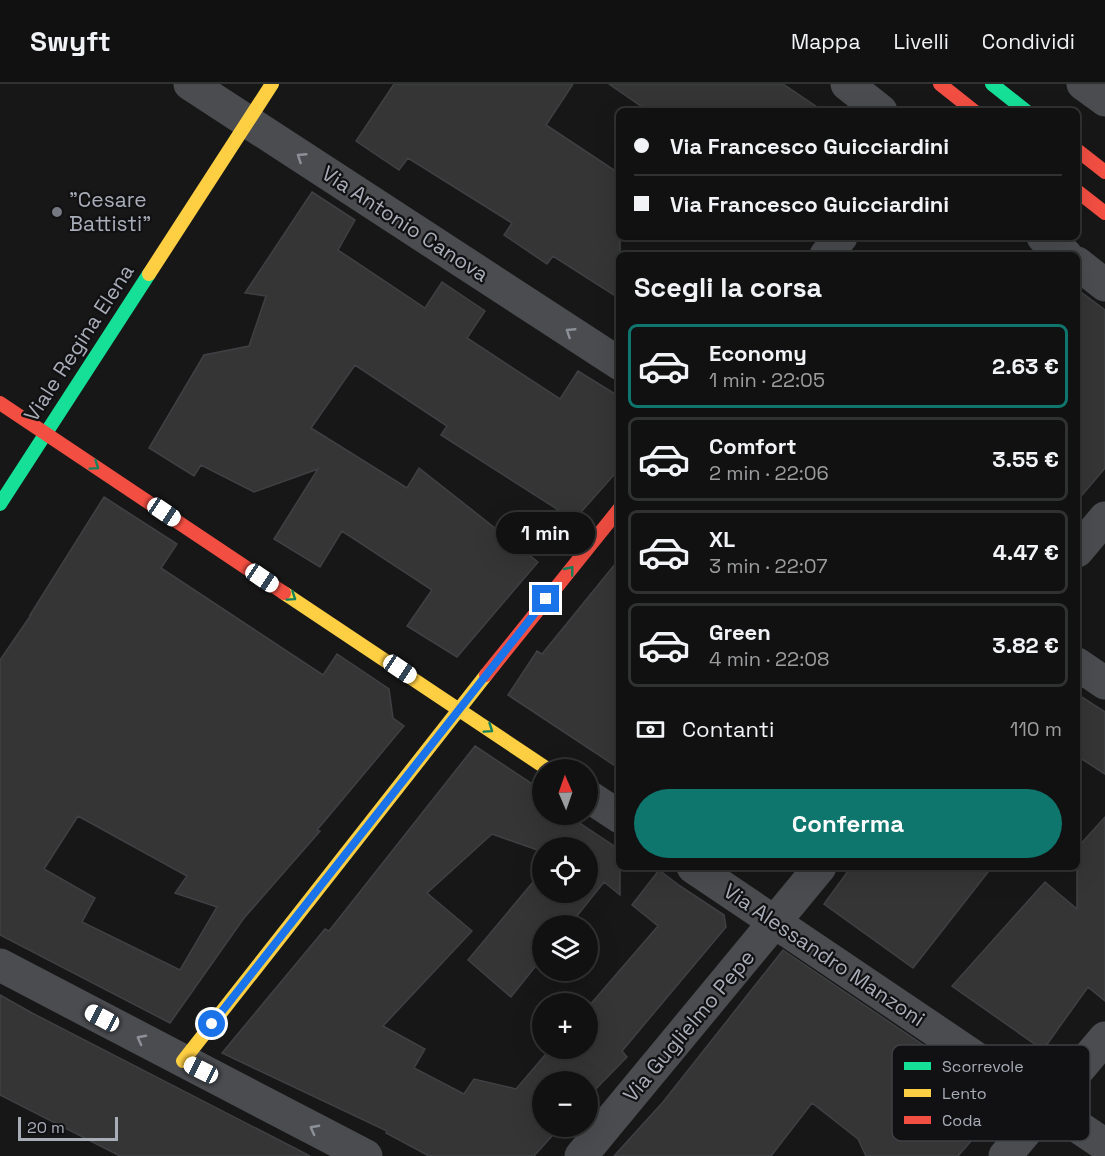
<!DOCTYPE html>
<html lang="it">
<head>
<meta charset="utf-8">
<style>
  :root { --surface:#111; --page:#1a1a1a; --text:#f1f3f6; --muted:#9c9d9f; --line:#303131; --accent:#0f766e }
  body { margin:0; font-family:"Space Grotesk",sans-serif; background:var(--page); color:var(--text); height:100vh; display:flex; flex-direction:column; font-size:22px; white-space:nowrap }
  * { box-sizing:border-box; margin:0 }
  p { font-size:20px; color:var(--muted) }
  .icon { flex:none; width:33px; height:33px; fill:none; stroke:currentColor; stroke-width:2; stroke-linecap:round; stroke-linejoin:round }
  .map { position:relative; flex:1; overflow:hidden }
  .drawer { position:absolute; left:616px; top:168px; width:464px; height:618px; display:flex; flex-direction:column; background:var(--surface); border-radius:9px; box-shadow:0 6px 24px #0002,0 0 0 2px var(--line) }
  .drawer>* { flex:none }
  .banner { position:absolute; left:616px; top:24px; width:464px; height:132px; border-radius:9px; box-shadow:0 6px 24px #0002,0 0 0 2px var(--line); display:grid; align-content:center; height:132px; padding:0 18px; background:var(--surface) }
  .needle { width:39px; rotate:358deg }
  .controls { position:absolute; left:532px; top:675px; display:grid; gap:12px }
  .controls a { display:grid; place-items:center; width:66px; height:66px; border-radius:50%; background:var(--surface); box-shadow:0 6px 24px #0002,0 0 0 2px var(--line); font-size:30px }
  .scale { position:absolute; left:18px; bottom:15px; width:100px; box-sizing:border-box; padding-left:6px; border:3px solid #a8adb8; border-top:0; font-size:16px; line-height:21px; white-space:nowrap; color:#a8adb8; -webkit-text-stroke:4px #111113; paint-order:stroke }
  .end { position:absolute; width:27px; height:27px; margin:-14px; border:8px solid #1a73e8; background:#fff; box-shadow:0 0 0 3px #fff }
  .from { border-radius:50% }
  .bubble { position:absolute; height:42px; border-radius:21px; background:var(--surface); box-shadow:0 6px 24px #0002,0 0 0 2px var(--line); font-size:20px; font-weight:800; line-height:42px; text-align:center }
  .car { position:absolute; width:18px; height:36px; margin:-18px -9px; border-radius:8px; box-shadow:0 0 4px 2px #0007; background:linear-gradient(#fff 24%,#345 0 40%,#fff 0 76%,#345 0 86%,#fff 0) }
  .banner b { display:flex; align-items:center; gap:21px; height:57px; font-size:22px }
  .banner b+b { border-top:2px solid var(--line) }
  .banner i { width:15px; height:15px; background:var(--text) }
  ul { padding:0; list-style:none }
  li { display:flex; align-items:center; gap:18px; height:84px; margin:0 12px 9px; padding:0 6px; border:3px solid var(--line); border-radius:9px }
  li div { flex:1 }
  li b { display:block; font-size:22px }
  li em { font-style:normal; font-weight:800 }
  li.on { border-color:var(--accent) }
  li>.icon { width:54px; height:54px; stroke-width:1.5 }
  h2 { padding:0 18px; font-size:27px; line-height:72px }
  .pay { display:flex; align-items:center; gap:15px; height:66px; padding:0 18px; font-size:22px }
  .pay p { margin-inline-start:auto }
  .cta { display:flex; gap:12px; margin-top:auto; padding:12px 18px }
  .cta a { flex:1; height:69px; border-radius:36px; background:var(--accent); color:#fff; font-size:24px; font-weight:800; line-height:69px; text-align:center }
  header { display:flex; align-items:center; gap:36px; box-sizing:border-box; height:84px; padding:0 30px; background:var(--surface); border-bottom:2px solid var(--line) }
  header strong { font-size:28px }
  nav { display:flex; gap:33px; margin-inline-start:auto; font-size:21px }
  .map>svg:first-child { display:block }
  .building { fill:#353536; stroke:#3f4043; stroke-width:1.5; fill-rule:evenodd }
  .lines { fill:none; stroke-linecap:round; stroke-linejoin:round }
  .street { stroke:#4b4c50; stroke-width:33 }
  .fast { stroke:#16e098; stroke-width:14 }
  .slow { stroke:#ffcf43; stroke-width:14 }
  .jam { stroke:#f24e42; stroke-width:14 }
  .oneway { stroke:#8c9099 }
  .oneway2 { stroke:#14835c }
  .route { stroke:#1a73e8; stroke-width:8 }
  .poi-dot { fill:#757880; stroke:#111113; stroke-width:2 }
  .labels { text-anchor:middle; stroke-width:4.5; stroke-linejoin:round; paint-order:stroke }
  .poi-label { font-size:21px; fill:#a8adb8; stroke:#111113; text-anchor:start }
  .street-label { font-size:21px; fill:#a8adb8; stroke:#111113 }
  .key { fill:#111113; stroke:#3e4045; stroke-width:1.5 }
  .key-label { font-size:16px; fill:#a8adb8 }
</style>
</head>
<body>
<header>
<strong>Swyft</strong>
<nav><a>Mappa</a><a>Livelli</a><a>Condividi</a></nav>
</header>
<div class="map">
<svg width="1105" height="1072" viewBox="0 0 1105 1072">
  <rect width="100%" height="100%" fill="#171717"/>
  <path class="building" d="M394 0H573L546 41 620 90V215L553 172 547 180 504 151 512 139 408 74 399 86 356 57Z
    M609 0H783L823 27H648Z
    M312 108 355 136 338 166 425 224 442 198 485 227 467 254 560 315 578 287 620 313V384L574 436 441 351 447 342 355 281 311 344 407 404 419 384 538 478 457 573 407 542 432 506 342 447 320 483 274 455 318 385 254 408 201 381 194 392 149 364 204 271 249 262 266 212 245 209Z
    M1077 205 1105 226V384L1077 417Z
    M104 413 177 460 161 484 323 591 337 570 389 605 393 634 404 642 317 746 320 747 244 834 170 939 0 851V576L31 531H30ZM78 732 187 792 175 809 217 823 180 886 82 838 95 814 44 785Z
    M620 474V685L508 611 537 567 542 570Z
    M1077 610 1105 628V690L1077 672Z
    M475 662 543 707V730H566L620 766V811L604 798 569 842H543V873L511 913 468 876 543 786V808H588V764H543V768L492 750 427 809 472 847 383 942 425 965 414 984 464 1010 474 995 516 1005 551 964H588V923L658 842 632 821 659 786 680 802 724 831 726 843 622 967 627 973 588 1013V998H543V1042H561L534 1072H429L386 1049 387 1047 222 969 325 845 329 847Z
    M1105 733V917L1088 903 1043 966 952 902 1045 798 1077 825V764Z
    M851 783H992L913 884 824 820Z
    M783 866 1006 1017 958 1072H866L858 1055 812 1019 771 1072H614L663 1018Z
    M0 911 32 929 310 1072H120L0 1011Z"/>
  <g class="lines">
    <path class="street" d="M190 0 620 280
      M847 0 881 27
      M1083 0 1105 16
      M1043 153 1066 171
      M826 171 841 153
      M1077 179 1105 201
      M1077 467 1105 434
      M1077 580 1105 599
      M588 712 620 733
      M693 783 1105 1061
      M0 881 366 1072
      M581 1072 820 783
      M1005 1072 1105 954"/>
    <path class="fast" d="M992 0 1026 27
      M0 420 149 190"/>
    <path class="slow" d="M149 190 272 0
      M284 509 549 686
      M183 977 486 591"/>
    <path class="jam" d="M940 0 974 27
      M1077 66 1105 88
      M1077 107 1105 129
      M0 319 284 509
      M486 591 620 424"/>
  </g>
  <defs><path id="oneway-chevron" d="M-2-3.5L2.5 0L-2 3.5" fill="none" stroke-width="1.6" stroke-linecap="round" stroke-linejoin="round" transform="scale(1.5)"/></defs>
  <g class="oneway">
    <use href="#oneway-chevron" transform="translate(301 73) rotate(-147)"/>
    <use href="#oneway-chevron" transform="translate(570 248) rotate(-147)"/>
    <use href="#oneway-chevron" transform="translate(141 955) rotate(-152)"/>
    <use href="#oneway-chevron" transform="translate(314 1045) rotate(-152)"/>
  </g>
  <g class="oneway2">
    <use href="#oneway-chevron" transform="translate(95 382) rotate(34)"/>
    <use href="#oneway-chevron" transform="translate(570 486) rotate(-51)"/>
    <use href="#oneway-chevron" transform="translate(292 513) rotate(34)"/>
    <use href="#oneway-chevron" transform="translate(489 645) rotate(34)"/>
  </g>
  <g class="lines">
    <path class="route" d="M212 940 546 515"/>
  </g>
  <circle class="poi-dot" cx="57" cy="128" r="6"/>
  <g class="labels">
    <g class="poi-label">
      <text x="69" y="123">"Cesare<tspan x="69" dy="24">Battisti"</tspan></text>
    </g>
    <g class="street-label">
      <text transform="translate(405 140) rotate(33)" y="7">Via Antonio Canova</text>
      <text transform="translate(79 259) rotate(-57)" y="7">Viale Regina Elena</text>
      <text transform="translate(824 871) rotate(34)" y="7">Via Alessandro Manzoni</text>
      <text transform="translate(689 942) rotate(-50)" y="7">Via Guglielmo Pepe</text>
    </g>
  </g>
  <rect x="892" y="961" width="198" height="96" rx="9" class="key"/>
  <rect x="904" y="978" width="27" height="8" fill="#16e098"/>
  <rect x="904" y="1005" width="27" height="8" fill="#ffcf43"/>
  <rect x="904" y="1032" width="27" height="8" fill="#f24e42"/>
  <g class="key-label">
    <text x="942" y="988">Scorrevole</text>
    <text x="942" y="1015">Lento</text>
    <text x="942" y="1042">Coda</text>
  </g>
</svg>
<div class="controls">
<a><svg class="needle" viewBox="-14 -14 28 28"><path d="M0-13l5 13h-10z" fill="#e53935"/><path d="M0 13l5-13h-10z" fill="#9c9d9f"/></svg></a>
<a><svg class="icon" aria-label="locate" viewBox="0 0 24 24"><circle cx="12" cy="12" r="6"/><path d="M12 2v4M12 18v4M2 12h4M18 12h4"/></svg></a>
<a><svg class="icon" aria-label="layers" viewBox="0 0 24 24"><path d="M12 4l9 5-9 5-9-5zM3 14l9 5 9-5"/></svg></a>
<a>+</a>
<a>−</a>
</div>
<div class="scale">20 m</div>
<i class="end from" style="left:212px;top:940px"></i>
<i class="end" style="left:546px;top:515px"></i>
<div class="bubble" style="left:496px;top:428px;width:99px">1 min</div>
<i class="car" style="left:164px;top:428px;rotate:124deg"></i>
<i class="car" style="left:262px;top:494px;rotate:124deg"></i>
<i class="car" style="left:400px;top:585px;rotate:124deg"></i>
<i class="car" style="left:102px;top:934px;rotate:298deg"></i>
<i class="car" style="left:201px;top:986px;rotate:297deg"></i>
<div class="banner">
<b><i class="from"></i>Via Francesco Guicciardini</b>
<b><i></i>Via Francesco Guicciardini</b>
</div>
<section class="drawer">
<h2>Scegli la corsa</h2>
<ul>
<li class="on"><svg class="icon" aria-label="car" viewBox="0 0 24 24"><path d="M5 17H2v-5l4-1 3-4h7l3 4 3 1v5h-3M9 17h6M6 11h13"/><circle cx="7" cy="17" r="2"/><circle cx="17" cy="17" r="2"/></svg><div><b>Economy</b><p>1 min · 22:05</p></div><em>2.63 €</em></li>
<li><svg class="icon" aria-label="car" viewBox="0 0 24 24"><path d="M5 17H2v-5l4-1 3-4h7l3 4 3 1v5h-3M9 17h6M6 11h13"/><circle cx="7" cy="17" r="2"/><circle cx="17" cy="17" r="2"/></svg><div><b>Comfort</b><p>2 min · 22:06</p></div><em>3.55 €</em></li>
<li><svg class="icon" aria-label="car" viewBox="0 0 24 24"><path d="M5 17H2v-5l4-1 3-4h7l3 4 3 1v5h-3M9 17h6M6 11h13"/><circle cx="7" cy="17" r="2"/><circle cx="17" cy="17" r="2"/></svg><div><b>XL</b><p>3 min · 22:07</p></div><em>4.47 €</em></li>
<li><svg class="icon" aria-label="car" viewBox="0 0 24 24"><path d="M5 17H2v-5l4-1 3-4h7l3 4 3 1v5h-3M9 17h6M6 11h13"/><circle cx="7" cy="17" r="2"/><circle cx="17" cy="17" r="2"/></svg><div><b>Green</b><p>4 min · 22:08</p></div><em>3.82 €</em></li>
</ul>
<div class="pay"><svg class="icon" aria-label="cash" viewBox="0 0 24 24"><path d="M3 7h18v10H3z"/><circle cx="12" cy="12" r="2"/></svg>Contanti<p>110 m</p></div>
<div class="cta"><a>Conferma</a></div>
</section>
</div>
</body>
</html>
